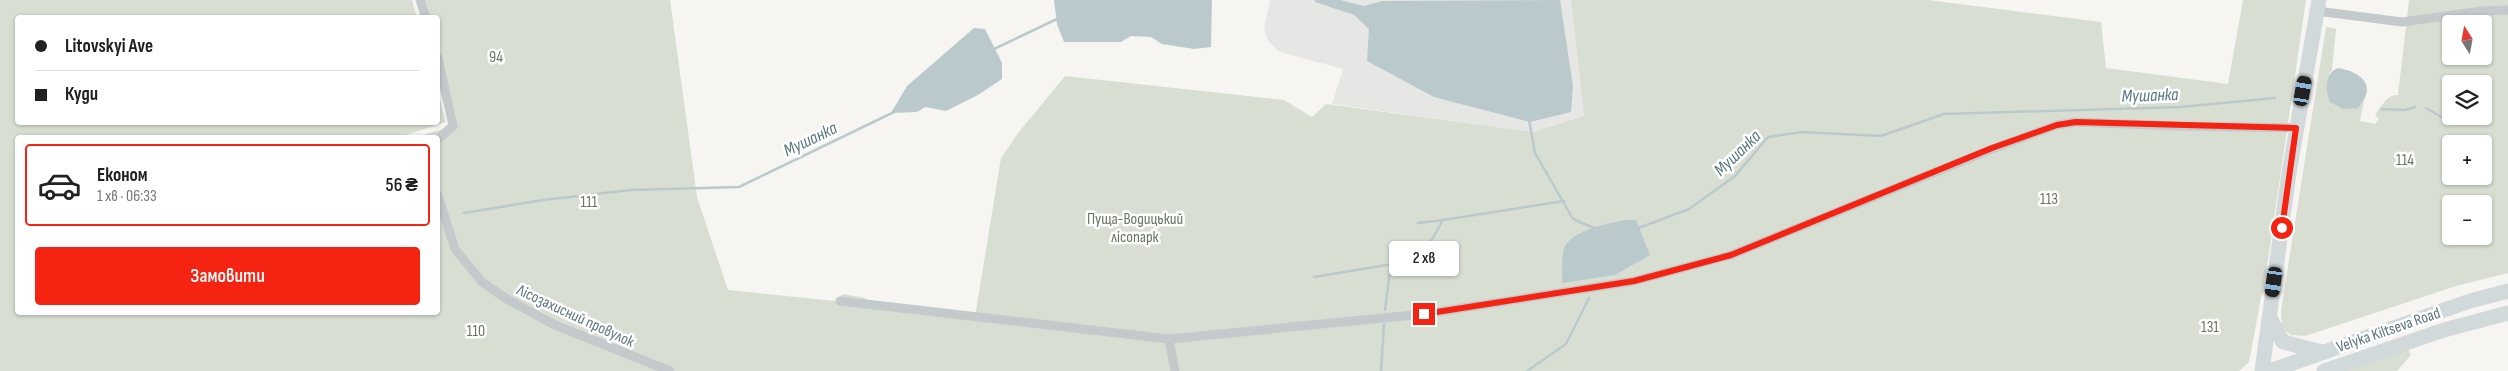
<!DOCTYPE html>
<html lang="uk">
<head>
<meta charset="utf-8">
<style>
  :root { --surface:#fff; --page:#f6f6f6; --text:#222; --muted:#767676; --line:#e0e0e0; --accent:#f42312 }
  body { margin:0; font-family:"Sofia Sans Condensed",sans-serif; background:var(--page); color:var(--text); height:100vh; display:flex; flex-direction:column; font-size:19px; white-space:nowrap }
  * { box-sizing:border-box; margin:0 }
  p { font-size:16px; color:var(--muted) }
  .icon { flex:none; width:28px; height:28px; fill:none; stroke:currentColor; stroke-width:2; stroke-linecap:round; stroke-linejoin:round }
  .map { position:relative; flex:1; overflow:hidden }
  .details { position:absolute; left:15px; top:135px; width:425px; height:180px; display:flex; flex-direction:column; background:var(--surface); border-radius:5px; box-shadow:0 1px 4px #0004 }
  .details>* { flex:none }
  .hud { position:absolute; left:15px; top:15px; width:425px; height:110px; border-radius:5px; box-shadow:0 1px 4px #0004; display:grid; align-content:center; height:110px; padding:0 20px; background:var(--surface) }
  .needle { width:32px; rotate:349deg }
  .tools { position:absolute; left:2442px; top:15px; display:grid; gap:10px }
  .tools a { display:grid; place-items:center; width:50px; height:50px; border-radius:5px; background:var(--surface); box-shadow:0 1px 4px #0004; font-size:25px }
  .end { position:absolute; width:22px; height:22px; margin:-11px; border:6px solid #f42312; background:#fff; box-shadow:0 0 0 2px #fff }
  .from { border-radius:50% }
  .bubble { position:absolute; height:35px; border-radius:5px; background:var(--surface); box-shadow:0 1px 4px #0004; font-size:16px; font-weight:600; line-height:35px; text-align:center }
  .car { position:absolute; width:15px; height:30px; margin:-15px -8px; border-radius:6px; box-shadow:0 0 4px 1px #0007; background:linear-gradient(#222 24%,#8ab4d8 0 40%,#222 0 76%,#8ab4d8 0 86%,#222 0) }
  .hud b { display:flex; align-items:center; gap:18px; height:48px; font-size:19px }
  .hud b+b { border-top:1px solid var(--line) }
  .hud i { width:12px; height:12px; background:var(--text) }
  ul { padding:9px 0 0; list-style:none }
  li { display:flex; align-items:center; gap:15px; height:82px; margin:0 10px 8px; padding:0 10px; border:2px solid transparent; border-radius:5px }
  li div { flex:1 }
  li b { display:block; font-size:19px }
  li em { font-style:normal; font-weight:600 }
  li.selected { border-color:var(--accent) }
  li>.icon { width:45px; height:45px; stroke-width:1.5 }
  .button { display:flex; gap:10px; margin-top:auto; padding:10px 20px }
  .button a { flex:1; height:58px; border-radius:5px; background:var(--accent); color:#fff; font-size:20px; font-weight:600; line-height:58px; text-align:center }
  .map>svg:first-child { display:block }
  .built { fill:#e6e6e4 }
  .green { fill:#d8ded2; fill-rule:evenodd }
  .water { fill:#bacacc }
  .lines { fill:none; stroke-linecap:round; stroke-linejoin:round }
  .stream { stroke:#bacacc; stroke-width:2.5 }
  .street { stroke:#c4c9cb; stroke-width:9 }
  .primary { stroke:#d2d9db; stroke-width:15 }
  .route { stroke:#f42312; stroke-width:6 }
  .labels { text-anchor:middle; stroke-width:5; stroke-linejoin:round; paint-order:stroke }
  .park-label { font-size:16px; fill:#66775d; stroke:#fff }
  .street-label { font-size:16px; fill:#5d767f; stroke:#fff }
  .water-label { font-size:18px; font-style:italic; fill:#58787c; stroke:#fff }
</style>
</head>
<body>
<div class="map">
<svg width="2508" height="371" viewBox="0 0 2508 371">
  <rect width="100%" height="100%" fill="#f6f5f1"/>
  <path class="built" d="M1270 0H1571L1584 116 1533 132 1332 104 1343 69 1280 52 1273 46 1267 39 1264 29Z"/>
  <path class="green" d="M0 0H412L417 17 18 18V122H438V93L446 122 396 138H18V312H438V138L416 137 453 126 438 58V18L426 17 420 0H670L697 197 728 290 835 301 843 294 865 298 872 305 975 317 1001 158 1019 132 1065 76 1284 100 1312 117 1326 104 1533 132 1584 116 1571 0H1928L2101 22 2106 68 2228 84 2243 0H2306L2268 260 2249 362 2239 371H0Z
    M2409 0H2508V273L2456 286 2305 336 2291 335 2282 328 2281 311 2326 27 2336 29 2332 70 2329 74 2358 108 2364 101 2360 121 2375 124 2379 119 2375 115C2382 107 2386 94 2398 95ZM2451 24H2484V56H2451ZM2451 84H2484V116H2451ZM2451 144H2484V176H2451ZM2451 204H2484V236H2451Z
    M2407 348 2411 355 2397 371H2342Z"/>
  <path class="water" d="M1054 0H1212L1211 47 1194 49 1162 44 1151 37 1131 36 1121 42H1064L1057 24Z
    M1315 0H1340L1364 6 1382 1 1560 0 1573 86 1571 112 1530 122 1434 97 1367 61 1369 29 1354 15 1315 2Z
    M974 28 985 29 1002 63V79L978 95 946 111 925 107 917 112 891 113 907 86Z
    M2338 68C2361 72 2378 85 2358 108L2343 109 2330 102C2325 91 2325 72 2338 68Z
    M1626 220H1636L1650 255 1615 275 1562 283C1563 273 1561 257 1564 248 1572 230 1609 223 1626 220Z"/>
  <g class="lines">
    <path class="stream" d="M994 49 1059 18
      M2426 108 2443 118
      M2381 109 2405 110 2415 107
      M1529 120 1535 153 1573 219 1596 229
      M464 213 543 200 631 190 739 187 894 112
      M1418 223 1443 220
      M1636 229 1689 209 1735 176 1768 137 1802 132 1881 136 1944 114 2180 107 2275 98
      M1422 257 1443 220 1564 201
      M1314 277 1405 262
      M1385 310 1391 264
      M1381 371 1384 324
      M1527 371 1566 344 1589 298"/>
    <path class="street" d="M420 0 426 18
      M2317 11 2402 22 2482 11 2508 10
      M438 58 453 126 438 139
      M438 196 455 249 482 282 505 298 555 325 670 371
      M840 301 1169 339 1424 314 1634 281 1731 255 1992 149 2057 125 2075 122 2176 126 2296 128
      M1169 339 1175 371"/>
    <path class="primary" d="M2270 318 2283 342 2322 352
      M2262 371 2289 173 2319 0
      M2270 371 2470 301 2508 291
      M2324 371 2444 330 2508 313"/>
  </g>
  <g class="lines">
    <path class="route" d="M1424 314 1634 281 1731 255 1992 148 2057 125 2076 122 2296 128 2282 228"/>
  </g>
  <g class="labels">
    <g class="park-label">
      <text x="496" y="62">94</text>
      <text x="2405" y="165">114</text>
      <text x="2049" y="204">113</text>
      <text x="589" y="207">111</text>
      <text x="1135" y="224">Пуща-Водицький<tspan x="1135" dy="18">лісопарк</tspan></text>
      <text x="2210" y="332">131</text>
      <text x="476" y="336">110</text>
    </g>
    <g class="street-label">
      <text transform="translate(576 315) rotate(25)" y="6">Лісозахисний провулок</text>
      <text transform="translate(2388 329) rotate(-19)" y="6">Velyka Kiltseva Road</text>
    </g>
    <g class="water-label">
      <text transform="translate(2150 95) rotate(-2)" y="6">Мушанка</text>
      <text transform="translate(810 139) rotate(-26)" y="6">Мушанка</text>
      <text transform="translate(1737 153) rotate(-44)" y="6">Мушанка</text>
    </g>
  </g>
</svg>
<div class="tools">
<a><svg class="needle" viewBox="-14 -14 28 28"><path d="M0-13l5 13h-10z" fill="#e53935"/><path d="M0 13l5-13h-10z" fill="#767676"/></svg></a>
<a><svg class="icon" aria-label="layers" viewBox="0 0 24 24"><path d="M12 4l9 5-9 5-9-5zM3 14l9 5 9-5"/></svg></a>
<a>+</a>
<a>−</a>
</div>
<i class="end from" style="left:2282px;top:228px"></i>
<i class="end" style="left:1424px;top:314px"></i>
<div class="bubble" style="left:1389px;top:241px;width:70px">2 хв</div>
<i class="car" style="left:2303px;top:91px;rotate:10deg"></i>
<i class="car" style="left:2274px;top:282px;rotate:188deg"></i>
<div class="hud">
<b><i class="from"></i>Litovskyi Ave</b>
<b><i></i>Куди</b>
</div>
<section class="details">
<ul>
<li class="selected"><svg class="icon" aria-label="car" viewBox="0 0 24 24"><path d="M5 17H2v-5l4-1 3-4h7l3 4 3 1v5h-3M9 17h6M6 11h13"/><circle cx="7" cy="17" r="2"/><circle cx="17" cy="17" r="2"/></svg><div><b>Економ</b><p>1 хв · 06:33</p></div><em>56 ₴</em></li>
</ul>
<div class="button"><a>Замовити</a></div>
</section>
</div>
</body>
</html>
